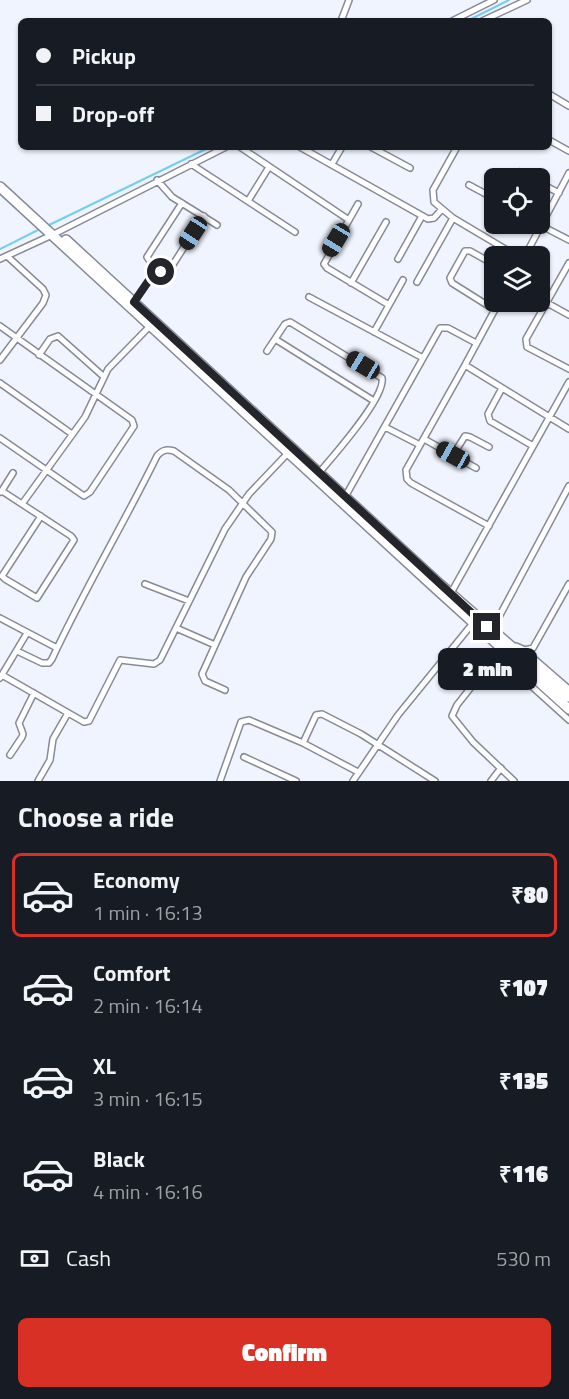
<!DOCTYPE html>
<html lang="en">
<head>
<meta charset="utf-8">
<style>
  :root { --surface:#171b24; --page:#20242c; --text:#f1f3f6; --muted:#9ea1a6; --line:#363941; --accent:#d93025 }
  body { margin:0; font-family:"Titillium Web",sans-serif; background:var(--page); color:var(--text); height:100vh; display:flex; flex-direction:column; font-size:22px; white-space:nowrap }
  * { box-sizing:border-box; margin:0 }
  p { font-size:20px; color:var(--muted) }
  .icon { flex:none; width:33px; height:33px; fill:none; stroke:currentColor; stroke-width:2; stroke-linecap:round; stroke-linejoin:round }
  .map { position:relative; height:781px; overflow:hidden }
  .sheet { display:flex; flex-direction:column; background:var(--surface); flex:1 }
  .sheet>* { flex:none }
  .hud { position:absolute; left:18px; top:18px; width:534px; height:132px; border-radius:9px; box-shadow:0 2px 4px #0004; display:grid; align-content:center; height:132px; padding:0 18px; background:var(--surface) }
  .tools { position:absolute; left:484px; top:168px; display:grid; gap:12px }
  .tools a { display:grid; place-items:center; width:66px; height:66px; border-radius:9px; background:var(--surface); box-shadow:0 2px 4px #0004; font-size:30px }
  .end { position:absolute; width:27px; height:27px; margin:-14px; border:8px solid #23252b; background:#fff; box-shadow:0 0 0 3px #fff }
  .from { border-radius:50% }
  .bubble { position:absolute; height:42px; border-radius:9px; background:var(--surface); box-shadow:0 2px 4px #0004; font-size:20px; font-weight:800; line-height:42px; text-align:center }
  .car { position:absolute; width:18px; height:36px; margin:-18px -9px; border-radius:8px; box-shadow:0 0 4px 2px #0007; background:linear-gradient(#222 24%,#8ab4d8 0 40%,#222 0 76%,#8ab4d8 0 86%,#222 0) }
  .hud b { display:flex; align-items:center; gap:21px; height:57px; font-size:22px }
  .hud b+b { border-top:2px solid var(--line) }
  .hud i { width:15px; height:15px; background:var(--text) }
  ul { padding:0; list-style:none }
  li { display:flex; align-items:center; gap:18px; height:84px; margin:0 12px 9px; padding:0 6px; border:3px solid transparent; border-radius:9px }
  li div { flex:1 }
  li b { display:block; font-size:22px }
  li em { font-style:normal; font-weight:800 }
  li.active { border-color:var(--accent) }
  li>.icon { width:54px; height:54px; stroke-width:1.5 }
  h2 { padding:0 18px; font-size:27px; line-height:72px }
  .pay { display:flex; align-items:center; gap:15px; height:66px; padding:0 18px; font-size:22px }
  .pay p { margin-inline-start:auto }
  .primary-button { display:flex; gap:12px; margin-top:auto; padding:12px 18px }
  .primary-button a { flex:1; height:69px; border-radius:9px; background:var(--accent); color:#fff; font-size:24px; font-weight:800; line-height:69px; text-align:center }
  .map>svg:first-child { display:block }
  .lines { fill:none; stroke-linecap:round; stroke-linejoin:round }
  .stream { stroke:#73cdf5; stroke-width:2 }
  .street-casing { stroke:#868b9a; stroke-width:8 }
  .primary-casing { stroke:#868b9a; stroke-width:12 }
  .street { stroke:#fff; stroke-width:5 }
  .primary { stroke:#fff; stroke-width:9 }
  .route { stroke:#23252b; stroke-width:8 }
</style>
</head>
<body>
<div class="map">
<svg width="569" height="781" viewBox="0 0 569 781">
  <rect width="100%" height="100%" fill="#f0f4fe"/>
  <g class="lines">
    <path class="stream" d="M467 21 509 0
      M45 227 210 147
      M0 249 40 229"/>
    <g class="street-casing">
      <path id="street" d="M341 21 349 0
        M452 21 494 0
        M482 21 527 0
        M549 94 569 106
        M549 140 569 151
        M240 147 349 220
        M300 147 428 219 434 218 442 209
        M371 147 410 168
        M457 147 433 190 434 202 453 218 517 256
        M191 164 295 232
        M332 164 342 147
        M520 172 532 178
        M157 180 172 197 217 225
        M540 183 559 193
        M469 185 495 199
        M248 201 269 167
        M358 204 324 264 327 268 389 305
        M538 224 569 240
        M525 256 569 173
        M0 259 52 235 226 147
        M398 259 422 216
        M569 263 526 339 527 347 569 369
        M156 270 166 271 172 266 204 216
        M417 282 453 218
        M351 283 386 222
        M309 297 423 358
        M540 299 569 315
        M134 302 156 270 147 257 182 203
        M495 310 452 283 450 278 465 251H470L495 265
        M0 326 132 420 134 426 90 492 84 496 0 438
        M374 332 403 280
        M275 339 374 401
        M267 351 285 324 290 322 382 378C386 397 333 456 319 473
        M39 355 50 339 58 336 103 376
        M0 360 43 303 46 295 43 289 7 256
        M465 365 499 302
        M0 383 72 434
        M502 388 488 414 490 421 533 446
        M385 427 420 445
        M424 439 476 468
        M453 455 465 436 470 437 489 447
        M2 491 71 536 74 540 37 598 5 579 2 576 41 516
        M1 492 13 473
        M345 497 440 328H448L476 343
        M22 504 85 417 108 369 150 326
        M489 526 411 483 407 479 406 470 465 365 569 429
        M145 584 189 601
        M569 584 533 648 525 650 516 646 511 648 505 657 507 664 569 720
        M451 593 569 382
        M0 618 57 648
        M176 628 215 645
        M492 630 569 486
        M502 648 457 705 452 716 473 742 514 781
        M17 651 42 663H49L52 659C84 590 123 525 157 456 162 450 166 449 174 451L229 490 272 532 271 539 246 577 202 674 205 681 225 690
        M525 651 569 689
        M2 675 84 722 89 721 120 660 154 664 160 660 225 529 249 494 288 453
        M0 678 27 633
        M303 743 316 715 322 714 361 734 435 781
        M10 755 22 737 23 734 19 723 34 693
        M244 757 296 781
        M38 781 50 760 53 739 68 713
        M220 781 241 722 249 720 303 743 358 772
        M353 781 398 715 473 623
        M491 781 501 768"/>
    </g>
    <g class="primary-casing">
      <path id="primary" d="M0 187 431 584 569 709
        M66 240 435 580 569 697"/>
    </g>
    <use href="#street" class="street"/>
    <use href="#primary" class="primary"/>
  </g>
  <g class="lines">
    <path class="route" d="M161 272 156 270 134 302 487 627"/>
  </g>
</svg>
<div class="tools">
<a><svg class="icon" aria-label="locate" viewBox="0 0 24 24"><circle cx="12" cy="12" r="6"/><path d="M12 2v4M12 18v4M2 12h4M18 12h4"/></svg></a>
<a><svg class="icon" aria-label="layers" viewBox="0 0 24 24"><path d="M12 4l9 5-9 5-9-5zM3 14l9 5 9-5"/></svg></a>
</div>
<i class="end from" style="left:161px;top:272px"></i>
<i class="end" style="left:487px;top:627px"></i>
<div class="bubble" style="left:438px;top:648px;width:99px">2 min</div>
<i class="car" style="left:193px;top:233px;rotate:213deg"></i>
<i class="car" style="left:336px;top:240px;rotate:211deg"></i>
<i class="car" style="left:363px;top:365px;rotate:301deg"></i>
<i class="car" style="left:453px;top:455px;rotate:299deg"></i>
<div class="hud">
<b><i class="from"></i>Pickup</b>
<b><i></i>Drop-off</b>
</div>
</div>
<section class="sheet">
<h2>Choose a ride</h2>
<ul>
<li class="active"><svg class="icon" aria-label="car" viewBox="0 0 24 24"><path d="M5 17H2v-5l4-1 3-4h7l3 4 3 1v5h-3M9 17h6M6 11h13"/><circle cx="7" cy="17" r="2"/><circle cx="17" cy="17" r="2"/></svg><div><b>Economy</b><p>1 min · 16:13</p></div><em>₹80</em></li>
<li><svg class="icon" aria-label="car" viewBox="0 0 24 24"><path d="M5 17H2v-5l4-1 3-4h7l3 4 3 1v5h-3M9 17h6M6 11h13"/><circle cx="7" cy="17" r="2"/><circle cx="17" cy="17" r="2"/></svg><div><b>Comfort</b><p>2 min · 16:14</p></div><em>₹107</em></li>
<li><svg class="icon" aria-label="car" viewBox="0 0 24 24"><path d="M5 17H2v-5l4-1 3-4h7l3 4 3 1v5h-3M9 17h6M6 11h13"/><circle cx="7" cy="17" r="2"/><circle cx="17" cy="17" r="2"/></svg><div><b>XL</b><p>3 min · 16:15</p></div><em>₹135</em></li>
<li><svg class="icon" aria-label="car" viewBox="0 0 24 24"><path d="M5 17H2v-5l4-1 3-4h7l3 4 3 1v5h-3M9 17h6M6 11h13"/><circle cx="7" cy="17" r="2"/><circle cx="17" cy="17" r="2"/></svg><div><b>Black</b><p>4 min · 16:16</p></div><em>₹116</em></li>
</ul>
<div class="pay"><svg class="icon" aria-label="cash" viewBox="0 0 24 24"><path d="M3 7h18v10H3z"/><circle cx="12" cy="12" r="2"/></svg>Cash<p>530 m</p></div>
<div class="primary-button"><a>Confirm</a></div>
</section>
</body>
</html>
